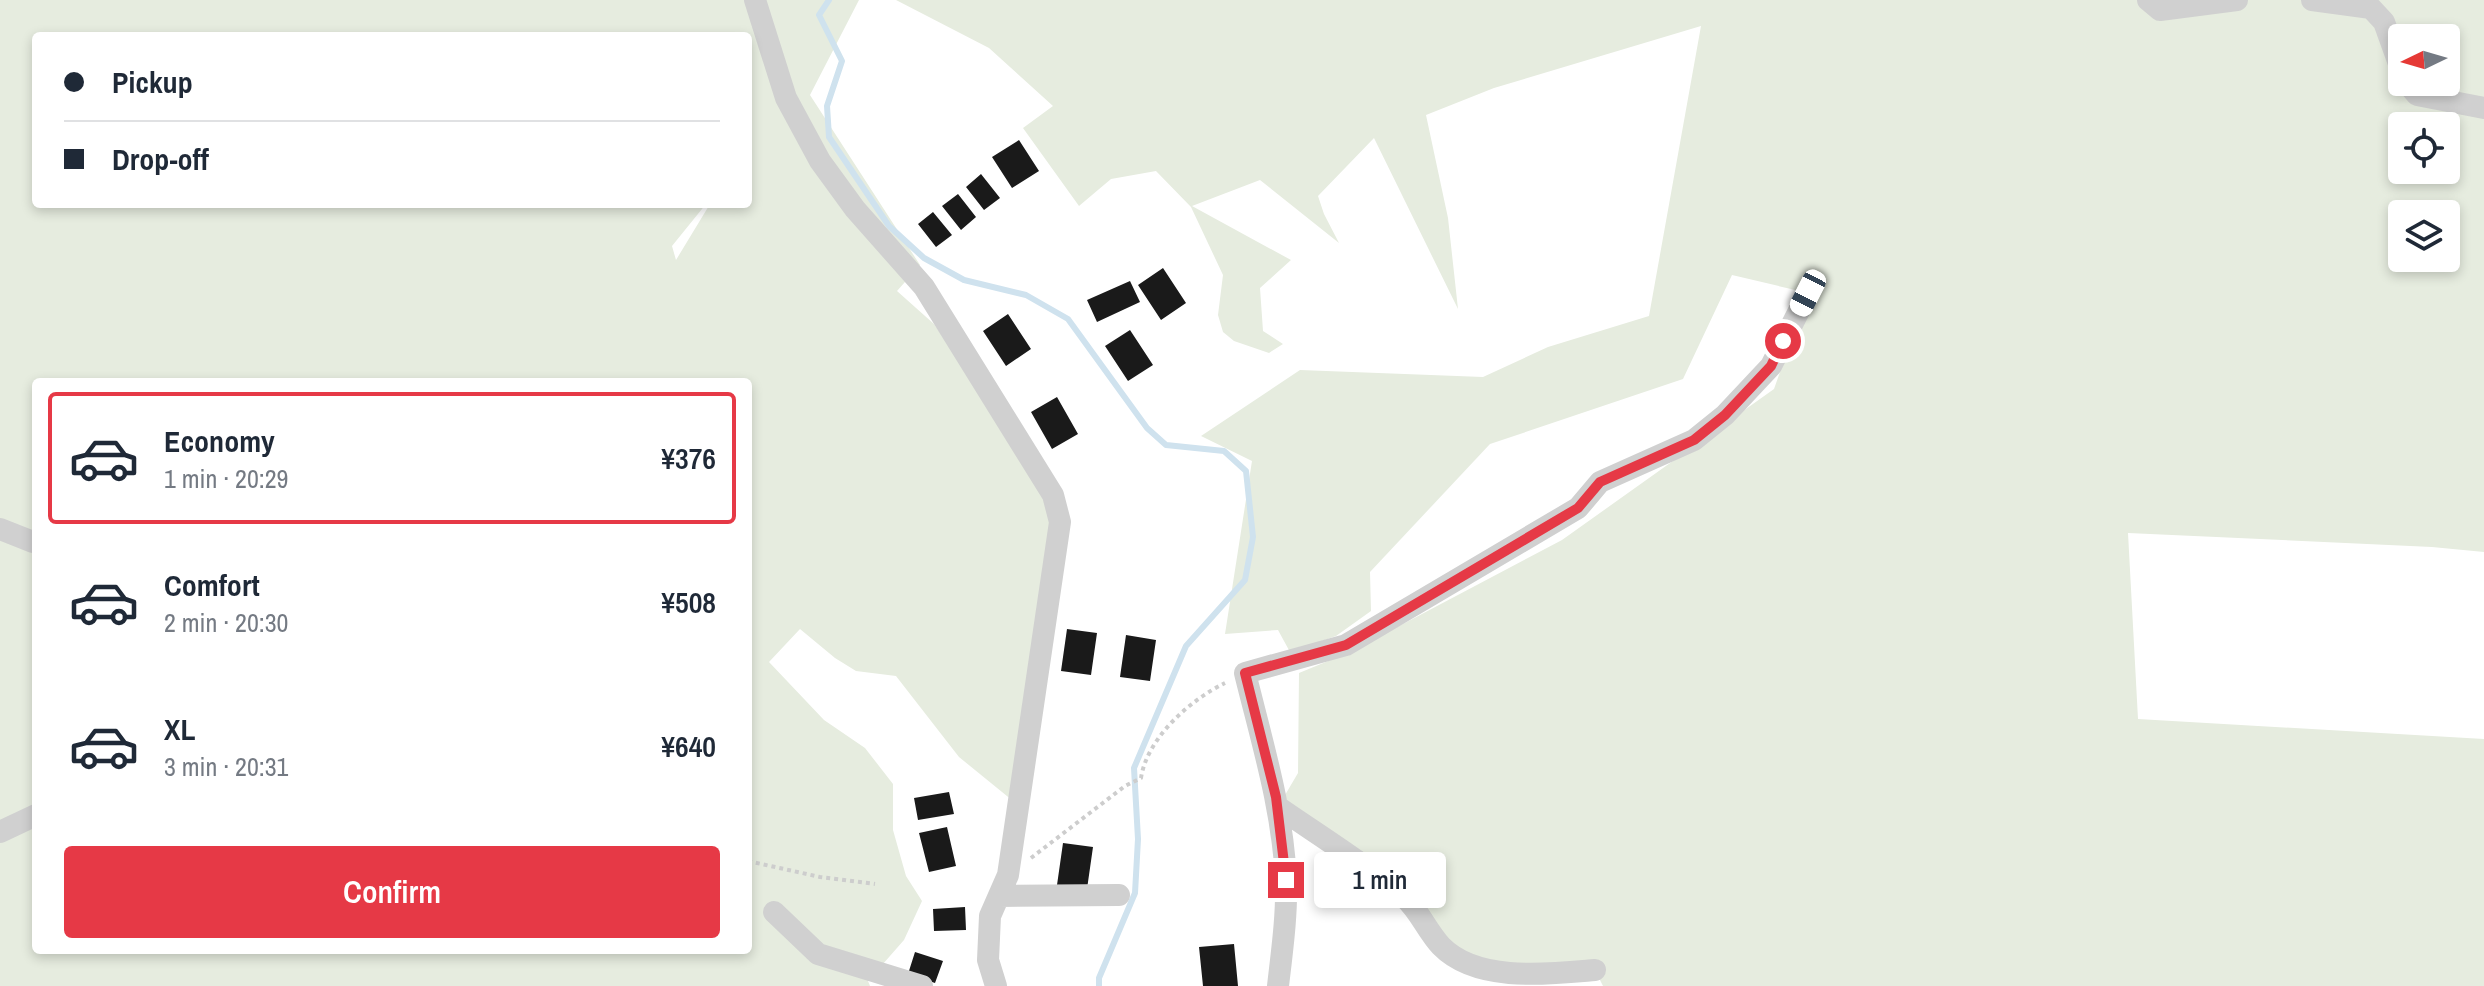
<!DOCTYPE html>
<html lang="en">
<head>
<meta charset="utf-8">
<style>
  :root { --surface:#fff; --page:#f6f6f7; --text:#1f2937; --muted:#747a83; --line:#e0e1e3; --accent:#e63946 }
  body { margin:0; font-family:"Archivo Narrow",sans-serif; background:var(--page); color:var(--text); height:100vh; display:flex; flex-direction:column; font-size:30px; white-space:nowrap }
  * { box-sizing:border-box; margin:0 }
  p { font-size:26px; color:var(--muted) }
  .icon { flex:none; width:44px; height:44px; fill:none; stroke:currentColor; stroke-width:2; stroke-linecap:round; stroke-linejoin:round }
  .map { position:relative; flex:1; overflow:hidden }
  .panel { position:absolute; left:32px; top:378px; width:720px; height:576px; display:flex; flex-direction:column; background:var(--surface); border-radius:8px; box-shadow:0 4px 12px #0003 }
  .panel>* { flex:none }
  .guide { position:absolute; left:32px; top:32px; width:720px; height:176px; border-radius:8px; box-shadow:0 4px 12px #0003; display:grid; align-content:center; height:176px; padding:0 32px; background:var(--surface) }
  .needle { width:52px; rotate:265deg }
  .controls { position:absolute; left:2388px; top:24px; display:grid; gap:16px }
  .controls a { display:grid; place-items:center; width:72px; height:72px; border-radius:8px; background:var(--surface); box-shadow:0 4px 12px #0003; font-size:40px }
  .end { position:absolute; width:36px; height:36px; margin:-18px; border:10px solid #e63946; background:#fff; box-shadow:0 0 0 4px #fff }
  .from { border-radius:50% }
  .bubble { position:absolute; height:56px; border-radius:8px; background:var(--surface); box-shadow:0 4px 12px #0003; font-size:26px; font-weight:600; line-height:56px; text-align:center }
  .car { position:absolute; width:24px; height:48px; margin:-24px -12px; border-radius:10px; box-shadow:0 0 6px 2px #0007; background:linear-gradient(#fff 24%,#345 0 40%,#fff 0 76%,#345 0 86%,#fff 0) }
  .guide b { display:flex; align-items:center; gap:28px; height:76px; font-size:30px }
  .guide b+b { border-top:2px solid var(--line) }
  .guide i { width:20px; height:20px; background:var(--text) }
  ul { padding:14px 0 0; list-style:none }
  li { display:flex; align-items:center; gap:24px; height:132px; margin:0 16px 12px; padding:0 16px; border:4px solid transparent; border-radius:8px }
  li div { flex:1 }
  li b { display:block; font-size:30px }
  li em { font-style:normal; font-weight:600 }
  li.on { border-color:var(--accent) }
  li>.icon { width:72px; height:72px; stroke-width:1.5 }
  .cta { display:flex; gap:16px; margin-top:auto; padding:16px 32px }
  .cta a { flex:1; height:92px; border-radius:8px; background:var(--accent); color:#fff; font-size:32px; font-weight:600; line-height:92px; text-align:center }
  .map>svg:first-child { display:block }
  .green { fill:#e6ecdf; fill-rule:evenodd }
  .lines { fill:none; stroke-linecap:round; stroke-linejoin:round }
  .stream { stroke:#cfe2ee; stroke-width:6 }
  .building { fill:#1a1a1a }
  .path { stroke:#cdcdcd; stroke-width:4; stroke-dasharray:4 4; stroke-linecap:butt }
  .minor { stroke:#d0d0d0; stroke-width:22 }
  .route { stroke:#e63946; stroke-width:10 }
</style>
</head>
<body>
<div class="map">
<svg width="2484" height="986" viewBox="0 0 2484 986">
  <rect width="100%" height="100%" fill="#fff"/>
  <path class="green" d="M0 0H859L810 95 920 265 897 291 934 324 1053 495 1018 805 959 757 896 676 856 671 835 658 800 629 769 662 824 720 865 748 893 784V830L906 876 922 901 904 940 868 981 870 986H0ZM36 36H748V204H710L676 260 672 246 706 204H36ZM36 382H748V950H36Z
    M896 0H2484V552L2432 547 2128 533 2138 719 2484 739V986H1603L1595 970 1483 968 1278 807 1298 773 1299 673 1350 652 1562 540 1774 389 1808 293 1732 275 1683 379 1490 444 1370 572 1371 611 1336 636 1290 652 1278 630 1225 634 1252 461 1201 436 1300 370 1483 377 1548 347 1649 316 1701 26 1494 88 1426 115 1448 218 1458 309 1374 138 1318 196 1324 214 1339 243 1260 180 1192 206 1291 260 1260 288 1263 331 1283 344 1269 353 1234 341 1223 332 1218 315 1223 275 1191 207 1156 171 1111 179 1079 206 1023 128 1053 106 989 48ZM2402 38H2446V82H2402ZM2402 126H2446V170H2402ZM2402 214H2446V258H2402Z"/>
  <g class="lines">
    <path class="stream" d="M829 0 819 15 842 61 827 106 829 137 889 226 924 258 964 280 1026 295 1068 319 1147 428 1166 445 1224 451 1246 471 1253 537 1245 580 1186 646 1134 768 1138 839 1135 893 1099 978V986"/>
  </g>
  <path class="building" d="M1019 140 1039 171 1012 188 992 157Z
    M981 174 1000 198 984 210 966 187Z
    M958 194 976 217 961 230 942 206Z
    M933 212 952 235 936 247 918 224Z
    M1163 268 1186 303 1161 320 1138 285Z
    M1130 281 1140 302 1097 322 1087 300Z
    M1008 314 1031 349 1006 366 983 331Z
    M1130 330 1153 365 1128 381 1105 346Z
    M1057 397 1078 434 1052 449 1031 412Z
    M1067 629 1097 633 1091 675 1061 671Z
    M1126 635 1156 640 1150 681 1120 677Z
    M949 792 954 814 918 820 914 798Z
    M947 827 956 866 929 872 919 833Z
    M1063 843 1093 847 1087 889 1057 885Z
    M965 907 966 930 934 931 933 909Z
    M1234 944 1238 986H1203L1199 947Z
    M915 952 943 961 935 983 908 974Z"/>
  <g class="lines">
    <path class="path" d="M1031 858 1125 786 1141 778C1147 738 1190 700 1225 683
      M748 861 820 877 875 884"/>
    <path class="minor" d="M755 0 786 98 820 161 855 209 924 287 1053 495 1060 522 1008 875 990 916 988 960 996 986
      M2148 0 2160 10 2237 0
      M2312 0 2371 8 2384 22 2402 72
      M2406 82 2417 95 2484 108
      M0 529 33 542
      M1278 807C1320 836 1364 863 1404 897 1419 910 1427 931 1441 946 1477 983 1549 974 1595 970
      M0 832 36 815
      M999 896 1119 895
      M774 912 818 954 922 986
      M1278 986C1282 951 1287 916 1286 881 1283 810 1262 742 1245 673L1346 645 1578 508 1600 482 1694 440 1725 415 1771 366 1808 293"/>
  </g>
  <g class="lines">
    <path class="route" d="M1286 880 1276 797 1245 673 1346 645 1578 508 1600 482 1694 440 1725 415 1771 366 1783 341"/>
  </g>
</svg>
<div class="controls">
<a><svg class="needle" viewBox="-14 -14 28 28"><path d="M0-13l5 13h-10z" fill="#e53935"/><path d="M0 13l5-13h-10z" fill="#747a83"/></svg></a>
<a><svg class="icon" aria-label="locate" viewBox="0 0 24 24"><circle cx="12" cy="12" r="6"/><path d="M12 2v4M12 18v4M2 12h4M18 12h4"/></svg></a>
<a><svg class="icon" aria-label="layers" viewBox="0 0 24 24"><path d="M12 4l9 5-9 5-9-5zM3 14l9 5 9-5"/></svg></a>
</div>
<i class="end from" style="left:1783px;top:341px"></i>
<i class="end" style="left:1286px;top:880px"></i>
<div class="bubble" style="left:1314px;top:852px;width:132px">1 min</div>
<i class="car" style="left:1808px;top:293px;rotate:207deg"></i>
<div class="guide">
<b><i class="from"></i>Pickup</b>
<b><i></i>Drop-off</b>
</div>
<section class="panel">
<ul>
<li class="on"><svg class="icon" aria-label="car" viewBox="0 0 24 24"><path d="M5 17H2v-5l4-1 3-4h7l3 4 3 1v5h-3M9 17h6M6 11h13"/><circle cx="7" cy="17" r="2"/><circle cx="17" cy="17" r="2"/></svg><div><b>Economy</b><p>1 min · 20:29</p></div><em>¥376</em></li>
<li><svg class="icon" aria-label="car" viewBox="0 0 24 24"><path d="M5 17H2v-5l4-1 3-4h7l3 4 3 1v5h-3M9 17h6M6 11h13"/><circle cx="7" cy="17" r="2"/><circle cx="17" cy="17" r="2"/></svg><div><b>Comfort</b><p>2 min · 20:30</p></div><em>¥508</em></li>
<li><svg class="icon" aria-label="car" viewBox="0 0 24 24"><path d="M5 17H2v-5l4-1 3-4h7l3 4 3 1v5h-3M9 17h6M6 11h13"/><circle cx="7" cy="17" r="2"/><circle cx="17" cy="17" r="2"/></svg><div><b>XL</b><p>3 min · 20:31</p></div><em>¥640</em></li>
</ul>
<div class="cta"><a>Confirm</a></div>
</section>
</div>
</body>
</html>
